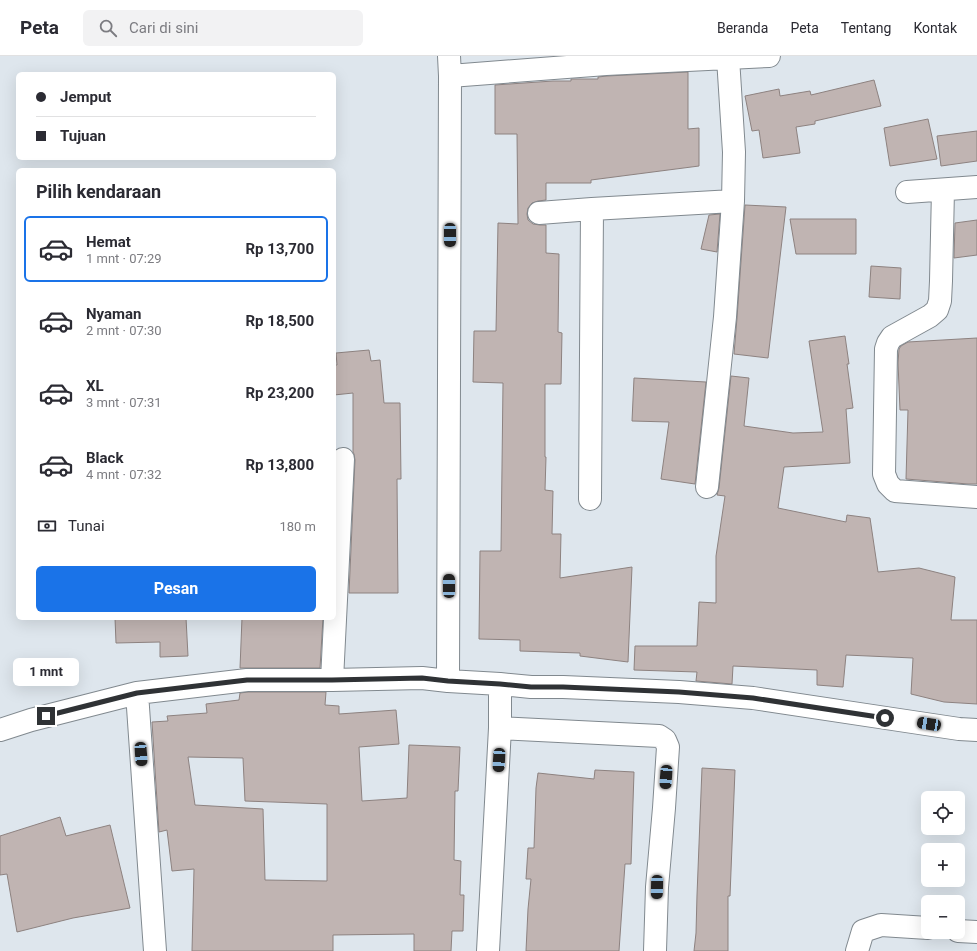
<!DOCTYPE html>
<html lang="id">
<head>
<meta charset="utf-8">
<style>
  :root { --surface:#fff; --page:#f2f2f3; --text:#2b2b33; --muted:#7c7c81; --line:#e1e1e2; --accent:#1a73e8 }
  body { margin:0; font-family:Roboto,sans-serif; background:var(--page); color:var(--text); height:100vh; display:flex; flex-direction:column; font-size:15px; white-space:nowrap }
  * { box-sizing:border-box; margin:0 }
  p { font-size:13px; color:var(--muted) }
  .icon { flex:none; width:22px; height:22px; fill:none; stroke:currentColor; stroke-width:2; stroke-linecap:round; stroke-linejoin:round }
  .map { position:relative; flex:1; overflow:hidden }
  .panel { position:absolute; left:16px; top:112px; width:320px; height:452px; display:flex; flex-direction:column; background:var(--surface); border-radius:6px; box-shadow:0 4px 16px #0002 }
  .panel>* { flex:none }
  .top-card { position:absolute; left:16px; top:16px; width:320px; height:88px; border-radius:6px; box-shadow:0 4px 16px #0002; display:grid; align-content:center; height:88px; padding:0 20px; background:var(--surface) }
  .tools { position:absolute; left:921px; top:735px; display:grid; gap:8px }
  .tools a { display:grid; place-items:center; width:44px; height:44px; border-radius:6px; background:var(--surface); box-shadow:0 4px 16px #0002; font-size:20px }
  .end { position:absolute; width:18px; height:18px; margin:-9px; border:5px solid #2f3235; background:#fff; box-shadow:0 0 0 2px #fff }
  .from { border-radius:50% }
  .bubble { position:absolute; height:28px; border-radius:6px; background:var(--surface); box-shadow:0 4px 16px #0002; font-size:13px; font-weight:700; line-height:28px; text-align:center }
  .car { position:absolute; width:12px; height:24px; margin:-12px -6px; border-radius:5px; box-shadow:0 0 3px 1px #0007; background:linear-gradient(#222 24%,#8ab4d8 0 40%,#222 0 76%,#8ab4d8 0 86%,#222 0) }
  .top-card b { display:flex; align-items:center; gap:14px; height:38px; font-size:15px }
  .top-card b+b { border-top:1px solid var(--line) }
  .top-card i { width:10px; height:10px; background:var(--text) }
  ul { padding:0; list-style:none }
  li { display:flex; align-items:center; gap:12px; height:66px; margin:0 8px 6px; padding:0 12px; border:2px solid transparent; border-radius:6px }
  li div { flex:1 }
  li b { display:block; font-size:15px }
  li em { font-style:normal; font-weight:700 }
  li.current { border-color:var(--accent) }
  li>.icon { width:36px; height:36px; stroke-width:1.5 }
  h2 { padding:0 20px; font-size:18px; line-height:48px }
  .pay { display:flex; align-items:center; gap:10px; height:44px; padding:0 20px; font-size:15px }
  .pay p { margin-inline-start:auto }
  .button { display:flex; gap:8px; margin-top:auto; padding:8px 20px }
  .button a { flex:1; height:46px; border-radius:6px; background:var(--accent); color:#fff; font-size:16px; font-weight:700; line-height:46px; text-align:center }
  header { display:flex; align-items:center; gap:24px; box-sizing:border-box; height:56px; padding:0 20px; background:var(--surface); border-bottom:1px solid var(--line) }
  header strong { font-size:19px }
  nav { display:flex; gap:22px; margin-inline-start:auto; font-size:14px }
  .search { width:280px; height:36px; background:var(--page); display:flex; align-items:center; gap:10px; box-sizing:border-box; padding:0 14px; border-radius:6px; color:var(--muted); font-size:15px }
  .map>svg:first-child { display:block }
  .building { fill:#c0b4b2; stroke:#8d8280; fill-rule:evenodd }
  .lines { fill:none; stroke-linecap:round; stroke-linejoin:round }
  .street-casing { stroke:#81898f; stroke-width:24 }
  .street { stroke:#fff; stroke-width:22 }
  .route { stroke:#2f3235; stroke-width:5 }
</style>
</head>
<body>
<header>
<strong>Peta</strong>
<div class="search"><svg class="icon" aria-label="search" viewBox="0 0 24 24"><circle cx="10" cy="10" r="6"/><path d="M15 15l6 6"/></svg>Cari di sini</div>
<nav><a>Beranda</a><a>Peta</a><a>Tentang</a><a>Kontak</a></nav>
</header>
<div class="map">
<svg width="977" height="895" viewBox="0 0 977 895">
  <rect width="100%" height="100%" fill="#dee6ed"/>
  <path class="building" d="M688 16V73L699 72V110L591 124V127H546V144L538 145 532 147 528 152 527 158 528 164 533 168 540 169H546V197L559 198 558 276 562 277 561 328H545V401H546L545 434 553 435 552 478H561L560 522 632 511 628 606 580 600V597L520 595V584L479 583 480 495H501L503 327 473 326 474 275H496L498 167 518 168 517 78H495V29L553 25H571V23H598V21L607 20Z
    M874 24 881 50 815 65V68L796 71 800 97 763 102 759 74 752 75 745 40 779 33 780 40 810 35 811 39Z
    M928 63 937 103 890 110 884 72Z
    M977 75V105L941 110 937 80Z
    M745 149 786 151 768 302 734 298 737 262Z
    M720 158 717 196 701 193 709 159Z
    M790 163H856V198H796Z
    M977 164V199L954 202 955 167Z
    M871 210 901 212 900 243 869 241Z
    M845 280 849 308H847L853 352 846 353 850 407 784 411 778 452 846 466 847 459 870 462 878 516 919 512 955 521 951 564H977V648L944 646 911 638 913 602 846 599 843 631 817 629V614L733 610 732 628 696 625 697 616 634 614 635 590H697L699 546 716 547V500L725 440 717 439 719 432 731 320 749 322 744 370 793 377 823 376 809 285Z
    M977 282V428H968L906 423 908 354H900L898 307 899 293 901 290 908 286Z
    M369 294 371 305 380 304 384 347H400L401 423H397L398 537H349L355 404 354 398 353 396V337L334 339V309H337L336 297Z
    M634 322 706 326 695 428 661 423 669 366 632 365Z
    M115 562H186L188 600 160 601V586L116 587Z
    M242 562H323L320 612H240Z
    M248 636H326L325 649 339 650V658L396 654 399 688 359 691 362 745 407 742 409 689 460 691 458 735H455L454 804 461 805 460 839H464L463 875H452L451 895H414V878L333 879V895H192L194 813 172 815 167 774 159 776 152 666 168 665 167 660 207 657 206 648 239 644 240 637ZM188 701 243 702 245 745 327 748V825L265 824 263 753 195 749Z
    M702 712 735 714 730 840H728V895H694L696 877 697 839Z
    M595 714 634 716 631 808H625L619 895H526L528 853 531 823H526L528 792H534L536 732 538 717 594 723Z
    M60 761 66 780 110 769 130 852 73 862 17 876 7 818 0 819V780Z"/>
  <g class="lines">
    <g class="street-casing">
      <path id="street" d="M450 20 606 8 769 0
        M943 134 941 225 940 245 937 254 930 260 892 281 888 287 886 293 884 418 888 428 895 435 977 441
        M907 136 977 131
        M539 157 592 153 733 145
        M707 431 725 261 733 145 734 96 728 2
        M590 443 592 153
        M332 624 343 403
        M448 625 450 20 449 0
        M137 637 155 895
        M500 672 659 680 665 684 668 691 664 752 657 831 655 895
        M0 674 31 664 137 637 247 624H332L422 622 448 625 500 628 531 631H563L679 636 753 642 959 673 977 674
        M958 875 977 876
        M488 895 500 672V628
        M857 895 863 875 881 869 928 872"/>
    </g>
    <use href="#street" class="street"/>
  </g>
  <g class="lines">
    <path class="route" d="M46 660 137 637 247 624H332L422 622 448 625 500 628 531 631H563L679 636 753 642 885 662"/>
  </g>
</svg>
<div class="tools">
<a><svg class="icon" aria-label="locate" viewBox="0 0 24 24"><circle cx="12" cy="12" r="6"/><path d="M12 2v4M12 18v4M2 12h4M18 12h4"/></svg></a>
<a>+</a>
<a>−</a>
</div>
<i class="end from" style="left:885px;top:662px"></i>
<i class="end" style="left:46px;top:660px"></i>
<div class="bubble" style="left:13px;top:602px;width:66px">1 mnt</div>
<i class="car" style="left:450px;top:179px;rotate:180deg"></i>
<i class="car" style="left:449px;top:530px;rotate:0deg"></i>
<i class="car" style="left:929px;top:668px;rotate:279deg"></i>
<i class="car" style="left:141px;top:698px;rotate:176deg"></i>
<i class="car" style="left:499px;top:704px;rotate:183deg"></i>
<i class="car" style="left:666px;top:721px;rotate:184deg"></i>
<i class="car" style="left:657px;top:831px;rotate:181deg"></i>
<div class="top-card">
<b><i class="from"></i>Jemput</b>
<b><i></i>Tujuan</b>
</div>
<section class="panel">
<h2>Pilih kendaraan</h2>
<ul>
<li class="current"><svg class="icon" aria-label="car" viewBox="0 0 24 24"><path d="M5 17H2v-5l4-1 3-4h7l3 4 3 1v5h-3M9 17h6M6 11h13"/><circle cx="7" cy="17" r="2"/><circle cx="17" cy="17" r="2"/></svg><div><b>Hemat</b><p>1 mnt · 07:29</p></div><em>Rp 13,700</em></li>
<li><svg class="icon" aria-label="car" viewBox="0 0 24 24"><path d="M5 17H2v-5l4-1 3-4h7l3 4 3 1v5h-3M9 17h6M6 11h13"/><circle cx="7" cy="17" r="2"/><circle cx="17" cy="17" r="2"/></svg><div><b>Nyaman</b><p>2 mnt · 07:30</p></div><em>Rp 18,500</em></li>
<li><svg class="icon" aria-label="car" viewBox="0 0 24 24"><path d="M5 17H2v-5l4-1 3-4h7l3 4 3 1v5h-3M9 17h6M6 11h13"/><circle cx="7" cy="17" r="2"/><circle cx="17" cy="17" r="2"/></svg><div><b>XL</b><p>3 mnt · 07:31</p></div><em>Rp 23,200</em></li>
<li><svg class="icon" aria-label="car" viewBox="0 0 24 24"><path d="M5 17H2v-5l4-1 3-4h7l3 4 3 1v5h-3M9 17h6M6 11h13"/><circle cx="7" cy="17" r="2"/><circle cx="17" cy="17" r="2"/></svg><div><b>Black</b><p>4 mnt · 07:32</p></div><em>Rp 13,800</em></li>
</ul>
<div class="pay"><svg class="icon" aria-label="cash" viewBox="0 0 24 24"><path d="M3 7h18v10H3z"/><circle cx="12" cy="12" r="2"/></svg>Tunai<p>180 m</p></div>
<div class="button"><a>Pesan</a></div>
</section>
</div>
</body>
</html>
